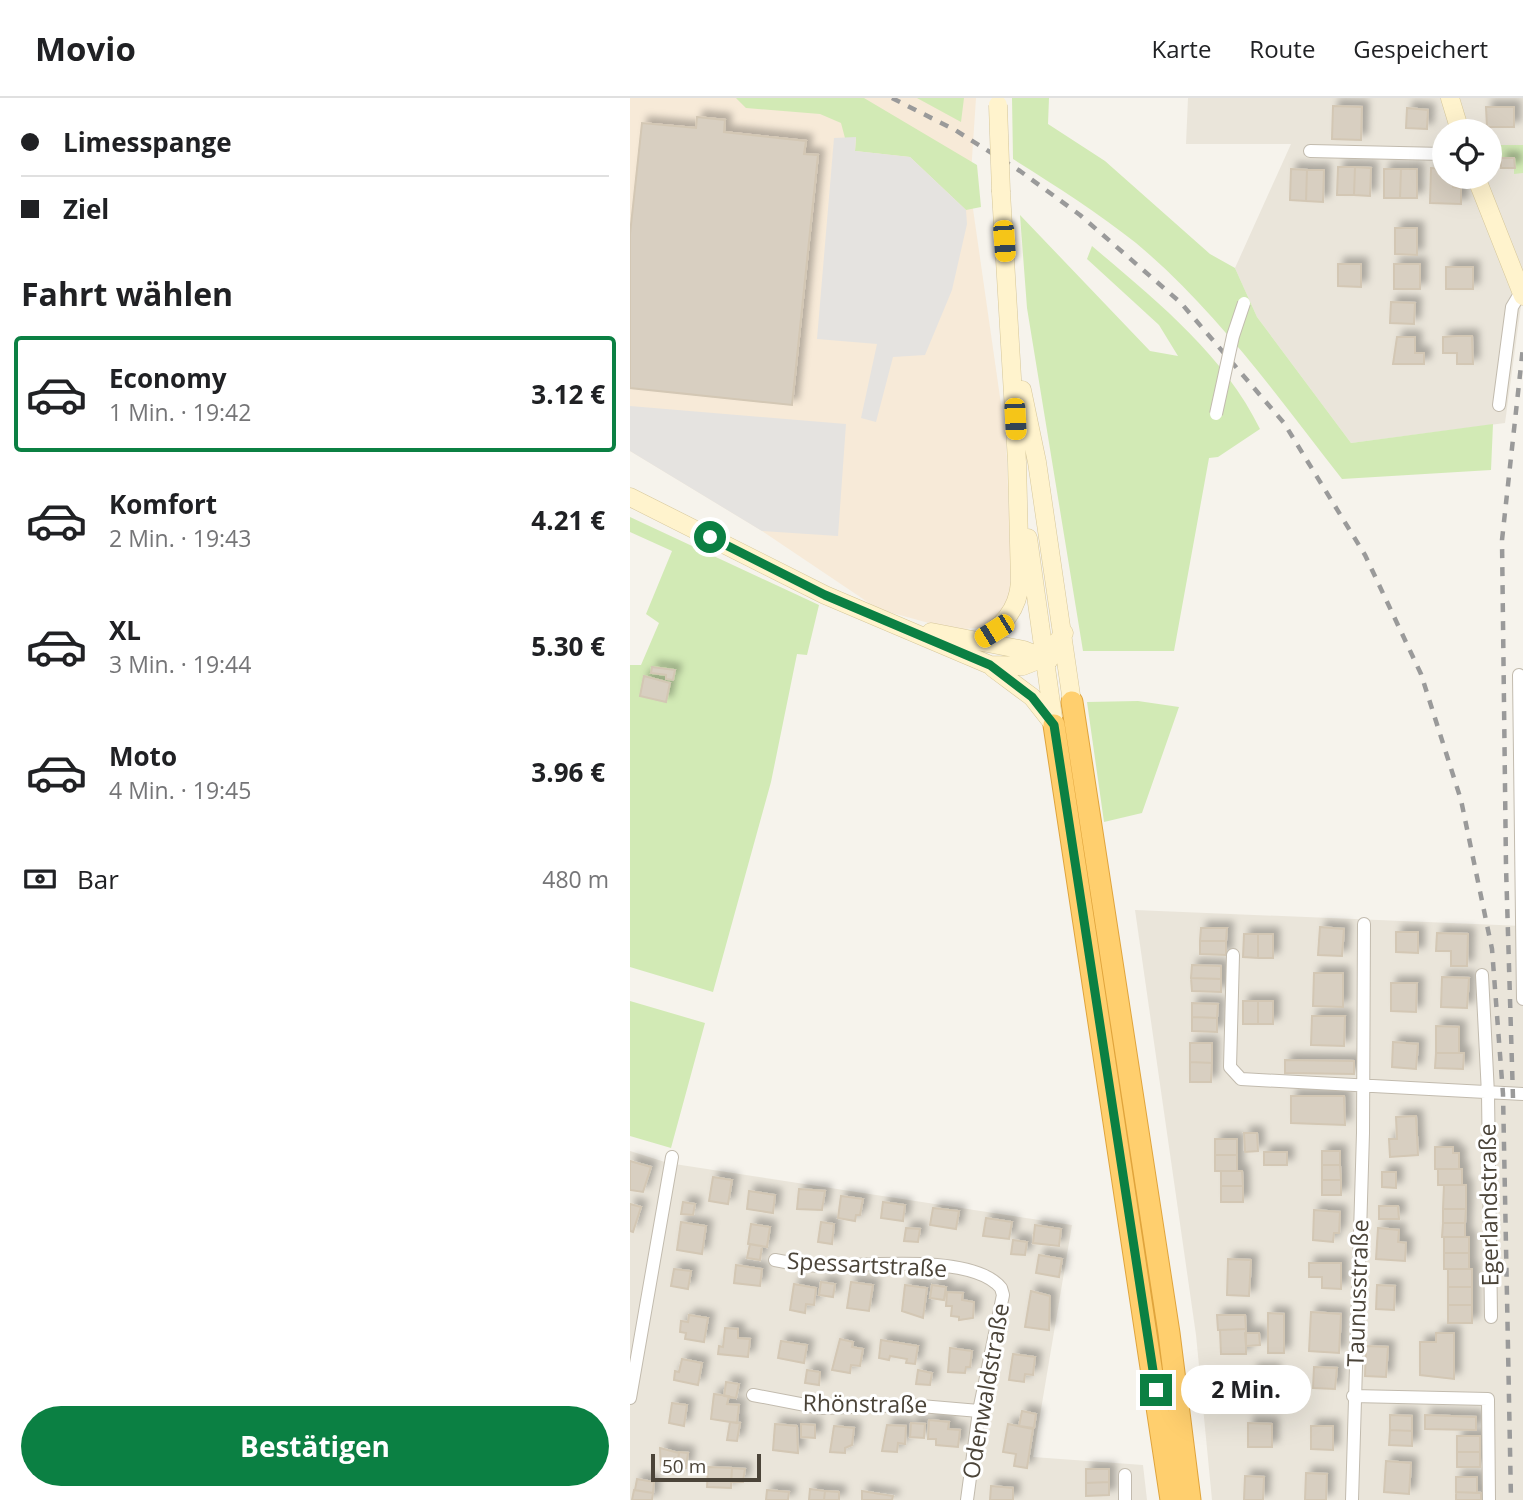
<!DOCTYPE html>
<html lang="de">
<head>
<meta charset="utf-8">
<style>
  :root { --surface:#fff; --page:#f6f6f6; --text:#202124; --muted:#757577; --line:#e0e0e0; --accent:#0b8043 }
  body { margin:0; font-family:"Open Sans",sans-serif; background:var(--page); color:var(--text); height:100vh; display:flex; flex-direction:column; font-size:26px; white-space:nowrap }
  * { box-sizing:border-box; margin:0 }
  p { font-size:23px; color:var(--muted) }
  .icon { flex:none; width:38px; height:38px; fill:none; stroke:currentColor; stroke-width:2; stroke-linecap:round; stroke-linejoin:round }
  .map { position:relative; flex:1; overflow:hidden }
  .side { display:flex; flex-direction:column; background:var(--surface); width:630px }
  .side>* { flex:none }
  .banner { display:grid; align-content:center; height:154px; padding:0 21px; background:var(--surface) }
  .controls { position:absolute; left:802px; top:21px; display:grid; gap:14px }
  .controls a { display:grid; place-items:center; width:70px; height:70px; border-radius:50%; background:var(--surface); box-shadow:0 7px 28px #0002; font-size:35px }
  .scale { position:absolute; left:21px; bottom:18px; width:110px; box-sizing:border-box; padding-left:7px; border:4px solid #4b4439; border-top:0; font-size:19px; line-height:24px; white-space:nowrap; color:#4b4439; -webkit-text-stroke:5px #fff; paint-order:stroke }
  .end { position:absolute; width:32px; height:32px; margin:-16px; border:9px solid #0b8043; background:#fff; box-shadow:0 0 0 4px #fff }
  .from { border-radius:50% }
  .bubble { position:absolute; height:49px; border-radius:24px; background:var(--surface); box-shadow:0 7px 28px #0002; font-size:23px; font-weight:700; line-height:49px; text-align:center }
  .car { position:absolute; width:21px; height:42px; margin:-21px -10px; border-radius:9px; box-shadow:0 0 5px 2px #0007; background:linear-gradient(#f5c518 24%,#345 0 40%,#f5c518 0 76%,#345 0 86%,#f5c518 0) }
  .banner b { display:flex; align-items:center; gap:24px; height:66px; font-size:26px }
  .banner b+b { border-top:2px solid var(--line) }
  .banner i { width:18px; height:18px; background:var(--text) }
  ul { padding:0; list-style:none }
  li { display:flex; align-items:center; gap:21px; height:116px; margin:0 14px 10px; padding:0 7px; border:4px solid transparent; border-radius:7px }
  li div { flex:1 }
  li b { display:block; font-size:26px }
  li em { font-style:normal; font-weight:700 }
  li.current { border-color:var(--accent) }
  li>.icon { width:63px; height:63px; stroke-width:1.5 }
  h2 { padding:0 21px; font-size:32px; line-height:84px }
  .pay { display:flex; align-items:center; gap:18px; height:77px; padding:0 21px; font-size:26px }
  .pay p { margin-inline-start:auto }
  .action { display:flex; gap:14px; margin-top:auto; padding:14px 21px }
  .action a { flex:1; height:80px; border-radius:42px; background:var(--accent); color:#fff; font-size:28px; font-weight:700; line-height:80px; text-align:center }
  header { display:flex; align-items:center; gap:42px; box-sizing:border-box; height:98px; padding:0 35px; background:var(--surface); border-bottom:2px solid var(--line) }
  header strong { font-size:33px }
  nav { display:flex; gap:38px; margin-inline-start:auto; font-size:24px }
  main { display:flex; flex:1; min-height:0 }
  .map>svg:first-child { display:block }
  .residential { fill:#eae5da; fill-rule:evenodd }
  .commercial { fill:#f7ead8 }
  .green { fill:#d2eab5 }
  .parking { fill:#e5e3e0 }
  .building { fill:#d8cfc1; stroke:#d3c7b4; stroke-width:2; filter:url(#shadow) }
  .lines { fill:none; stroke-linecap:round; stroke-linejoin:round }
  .street-casing { stroke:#c2bbae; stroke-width:14 }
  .secondary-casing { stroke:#d6c79b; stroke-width:19 }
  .highway-casing { stroke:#e0a43c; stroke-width:23 }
  .street { stroke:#fff; stroke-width:12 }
  .secondary { stroke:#fff3cd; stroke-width:18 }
  .highway { stroke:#ffcf6e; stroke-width:21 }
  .rail { stroke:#9a9a9a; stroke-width:4.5; stroke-dasharray:9 9; stroke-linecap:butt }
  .street-bridge-casing { stroke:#c2bbae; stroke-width:14; stroke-linecap:butt }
  .secondary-bridge-casing { stroke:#d6c79b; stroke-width:19; stroke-linecap:butt }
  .street-bridge { stroke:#fff; stroke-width:12 }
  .secondary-bridge { stroke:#fff3cd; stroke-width:18 }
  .route { stroke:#0b8043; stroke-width:9 }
  .labels { text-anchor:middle; stroke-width:6; stroke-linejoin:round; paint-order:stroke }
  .street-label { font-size:23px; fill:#4b4439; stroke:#fff }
</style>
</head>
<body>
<header>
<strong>Movio</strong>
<nav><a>Karte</a><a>Route</a><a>Gespeichert</a></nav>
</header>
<main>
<section class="side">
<div class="banner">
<b><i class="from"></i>Limesspange</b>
<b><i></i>Ziel</b>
</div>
<h2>Fahrt wählen</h2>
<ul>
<li class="current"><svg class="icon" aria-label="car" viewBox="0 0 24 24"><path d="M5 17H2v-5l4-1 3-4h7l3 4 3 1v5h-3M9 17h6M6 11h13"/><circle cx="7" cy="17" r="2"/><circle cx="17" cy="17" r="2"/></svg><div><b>Economy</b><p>1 Min. · 19:42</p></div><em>3.12 €</em></li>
<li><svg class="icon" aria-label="car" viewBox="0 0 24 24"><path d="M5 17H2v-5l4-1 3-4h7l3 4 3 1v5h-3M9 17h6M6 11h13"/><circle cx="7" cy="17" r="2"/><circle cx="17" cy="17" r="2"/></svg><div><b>Komfort</b><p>2 Min. · 19:43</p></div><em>4.21 €</em></li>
<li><svg class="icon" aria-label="car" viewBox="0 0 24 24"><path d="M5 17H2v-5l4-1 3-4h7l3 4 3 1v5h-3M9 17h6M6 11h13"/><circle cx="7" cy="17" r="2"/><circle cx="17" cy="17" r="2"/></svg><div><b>XL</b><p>3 Min. · 19:44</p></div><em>5.30 €</em></li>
<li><svg class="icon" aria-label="car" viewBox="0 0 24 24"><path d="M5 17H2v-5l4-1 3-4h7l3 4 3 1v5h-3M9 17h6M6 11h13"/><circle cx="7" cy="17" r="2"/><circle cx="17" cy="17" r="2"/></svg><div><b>Moto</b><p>4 Min. · 19:45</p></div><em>3.96 €</em></li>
</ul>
<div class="pay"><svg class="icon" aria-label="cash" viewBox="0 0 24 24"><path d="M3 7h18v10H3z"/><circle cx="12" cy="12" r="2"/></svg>Bar<p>480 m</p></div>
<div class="action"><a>Bestätigen</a></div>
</section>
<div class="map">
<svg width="893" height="1402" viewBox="0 0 893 1402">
  <defs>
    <filter id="shadow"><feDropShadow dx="6" dy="-6" stdDeviation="3.5" flood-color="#0004"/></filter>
  </defs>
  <rect width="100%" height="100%" fill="#f6f3ec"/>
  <path class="residential" d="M558 0H893V193L875 325 721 345 627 219 605 170 661 46H556ZM814 33H859V79H814Z
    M505 812 893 828V1402H582L566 1237Z
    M0 1053 38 1065 442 1127 403 1359 513 1367 517 1402H0Z"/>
  <path class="commercial" d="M0 0H346L340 90 376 341 382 494 374 516 356 529 324 532 248 511 132 433 0 353Z"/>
  <path class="green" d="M106 0H234L347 67 351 109 336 112 280 59 225 53 226 40H215L211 25 190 16 116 10Z
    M287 0H334L331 24Z
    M382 0H419L418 26 475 63 580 156 605 170 627 219 721 345 863 326 861 372 712 381C648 299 586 212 506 145 467 114 426 88 383 61Z
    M859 47H893V75L884 76V60H859Z
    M390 117 520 253 548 258 529 227 457 161 462 148C525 202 593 255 630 331L588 359 579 360 544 553H453L397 210Z
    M0 419 189 507 177 557 167 556 141 684 83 894 0 869V567H11L29 525 16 516 42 453 0 434Z
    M508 603 549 609 512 715 474 724 457 604Z
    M0 903 75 925 41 1050 0 1038Z"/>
  <path class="parking" d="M226 39 225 53 280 59 336 112 337 126 322 192 295 257 263 259 246 324 231 320 247 246 187 241 204 40Z
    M0 308 216 326 208 438 132 433 0 353Z"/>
  <path class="building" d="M703 8 732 9 731 42 702 41Z
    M856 9H884V29H857Z
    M777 10 798 12 797 31 776 30Z
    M67 19 95 22 94 34 176 43 174 56 188 57 162 307 0 290V136L12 25 66 30Z
    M871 60H884L885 70H871Z
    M708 69H725L724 97H707Z
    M725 69 741 70 740 98 724 97Z
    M801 70 814 71V79H823V89L831 90V106L800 105Z
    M661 71 677 72 676 103 660 102Z
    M754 71H771L770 100H754Z
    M771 71H787V100H770Z
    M677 72H694L693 104 676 103Z
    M765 130H787V157L765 156Z
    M708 166H731V189L708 188Z
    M764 166H790V191H764Z
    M816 169H843V191H816Z
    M761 204 785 205 784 226 760 225Z
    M827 238H842L843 266H827V255H813V239Z
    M767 239H785V255H794V266H763Z
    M22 569 45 572 43 582 36 581V577L21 575Z
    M14 578 40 585 36 604 10 598Z
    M690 829 714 831 712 858 688 857Z
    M571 830H597L596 843H570Z
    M766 834H788V855L766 854Z
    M807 835 838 836 837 868H821V853H806Z
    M614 836H628V860L613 859Z
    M628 836H643V860H628Z
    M570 843H596V857L570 856Z
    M562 867 591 868V881L561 880Z
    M684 875H713V909L683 908Z
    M812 879 839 880 837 910 811 909Z
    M561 880 591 881V894L562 893Z
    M761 885H787L786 914 761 913Z
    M613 903H628V926H613Z
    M628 903H643V926H628Z
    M562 905 588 906 587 920 562 919Z
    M682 918H715L714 948 681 947Z
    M562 919 587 920V934L562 933Z
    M806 928 829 929V955H806Z
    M763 944 788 946 786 971 762 969Z
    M560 945H582V965L560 964Z
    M806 955H834L833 971 805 970Z
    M655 962 724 963V976L655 975Z
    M560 964 582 965 581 984H560Z
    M661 998H714L715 1027 661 1025Z
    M786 1018 788 1057 760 1059 759 1041H767L766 1019Z
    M614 1035H627L628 1053 615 1054Z
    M585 1041H607V1057H585Z
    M805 1049H823V1055H829V1071H805Z
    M692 1053H710V1067H692Z
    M634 1054H657V1067H634Z
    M585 1057H607V1073H585Z
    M0 1063 21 1069 13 1094 0 1092Z
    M692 1067H710L711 1082H692Z
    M808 1071H832V1087H808Z
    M591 1073H612L613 1088H591Z
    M752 1074H766V1090L752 1089Z
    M83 1079 102 1082 98 1106 79 1103Z
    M692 1082H711V1097H692Z
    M814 1087H836V1111H813Z
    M591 1088H613V1104H591Z
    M169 1091 195 1093 192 1112 167 1111Z
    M119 1093 145 1097 143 1115 117 1111Z
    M211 1098 233 1101 230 1117H226L225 1123 208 1120Z
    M53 1104 65 1106 63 1117 51 1116Z
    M253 1104 275 1107 273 1123 251 1120Z
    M0 1106 11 1109 3 1134 0 1133Z
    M749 1108H768L769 1121H749Z
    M303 1110 329 1113 326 1131 300 1127Z
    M813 1111H836L835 1125H813Z
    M684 1112 710 1114 709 1135H704L703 1144 683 1142Z
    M356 1120 382 1124 379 1141 353 1138Z
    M51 1124 76 1128 72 1156 47 1152Z
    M191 1124 204 1126 202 1146 188 1144Z
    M813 1125H835V1139H812Z
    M121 1126 140 1129 137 1149 118 1146Z
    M405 1127 431 1131 429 1148 403 1145Z
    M276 1130 290 1131 288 1144 274 1143Z
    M748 1130 769 1132 768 1144 776 1145 775 1163 746 1161Z
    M814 1139H839V1155H814Z
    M383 1142 397 1144 395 1157 381 1156Z
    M120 1146 132 1148 130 1162 117 1160Z
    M814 1155H839V1171H814Z
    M409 1157 432 1161 429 1179 406 1175Z
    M598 1161 621 1162 619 1198 597 1197Z
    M679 1165H711V1191L692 1190V1179H679Z
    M106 1167 132 1171 130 1188 104 1185Z
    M44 1171 61 1173 58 1191 41 1188Z
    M818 1171H842V1189H818Z
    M191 1184 205 1186 203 1199 189 1197Z
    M221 1184 243 1187 239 1213 217 1210Z
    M164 1186 186 1190 184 1207 176 1206 175 1215 160 1212Z
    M275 1187 297 1190 293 1220 272 1213Z
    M302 1187 316 1189 314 1202 300 1200Z
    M747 1187 765 1188 764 1212 746 1211Z
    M818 1189H842V1207H818Z
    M401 1193 420 1198 419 1232 395 1229Z
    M317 1194 333 1195 332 1202 344 1204 343 1220 329 1222V1219L321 1218 322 1208H316Z
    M818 1207H842V1225H818Z
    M681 1214 711 1216 709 1255 679 1253Z
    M638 1215 654 1216V1255H638Z
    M59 1217 78 1220 74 1244 55 1241 56 1235 50 1234 51 1223 58 1224Z
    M587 1217H615L616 1231 588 1232Z
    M95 1230 108 1231V1240L120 1241 118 1259 88 1256 89 1248 93 1249Z
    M616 1231V1256H591L590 1232Z
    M615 1235H629L630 1247 616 1248Z
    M806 1235H824V1281L790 1277V1244H806Z
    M210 1241 223 1244 222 1249 233 1251 230 1268 221 1267 220 1275 202 1272Z
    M251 1242 288 1248 285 1266 276 1265 277 1261 260 1258 259 1262 249 1260Z
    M151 1243 177 1247 174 1265 148 1260Z
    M736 1248 758 1249 756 1279 735 1278Z
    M320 1250 342 1253 340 1269H336L335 1275 318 1274Z
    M383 1256 405 1259 403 1277 395 1276 394 1284 379 1282Z
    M52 1261 72 1265 68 1287 44 1282 45 1273 49 1274Z
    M684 1269 707 1270 705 1291 683 1290Z
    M177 1272 190 1274 189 1287 175 1285Z
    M288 1272 302 1275 300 1287 286 1286Z
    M622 1272H644V1291H622Z
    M96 1284 109 1286 106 1300 94 1298Z
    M84 1296 99 1298 97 1306 109 1307 107 1325 81 1321Z
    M42 1305 57 1307 54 1328 39 1325Z
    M392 1313 406 1316 404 1330 389 1328Z
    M760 1317 782 1318V1333L760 1332Z
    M795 1317 846 1319V1332L795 1331Z
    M299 1322 319 1324 318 1331 330 1332 328 1349 306 1347V1341H298Z
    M100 1324 110 1325 107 1343 97 1342Z
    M281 1325 295 1326 294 1340 280 1339Z
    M618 1325 642 1326V1349H618Z
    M145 1326 167 1328 168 1355 143 1352Z
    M171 1326 185 1327V1340L171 1339Z
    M378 1326 403 1331 397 1370 384 1368 386 1356 373 1354Z
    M257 1327 276 1328 275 1346 268 1345 267 1354 252 1353Z
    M204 1328 224 1330 222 1347 215 1350V1355L200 1354Z
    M681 1328H703V1352L681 1351Z
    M760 1332 782 1333V1348L759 1347Z
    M827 1338H850V1354H827Z
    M30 1350 49 1355 46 1376 31 1373Z
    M49 1354 58 1355 56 1370 47 1368Z
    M827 1354H850V1369H827Z
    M756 1363 781 1365 779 1396 754 1394Z
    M78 1369 102 1370 101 1390 77 1389Z
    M102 1370 115 1371 113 1384H101Z
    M456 1371H479V1384L456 1385Z
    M676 1375 697 1376 696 1402H675Z
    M615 1378 634 1379 633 1402H614Z
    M826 1379H847V1395L826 1394Z
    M7 1381 24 1384 23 1395 5 1392Z
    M479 1384V1397L456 1398V1385Z
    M361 1388 383 1390V1402H360Z
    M180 1391 195 1393 194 1402H179Z
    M4 1392 23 1395 22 1402H2Z
    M137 1392 159 1394 158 1402H136Z
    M195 1393 209 1394V1402H194Z
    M232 1393 263 1398 262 1402H232Z
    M826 1394 851 1395V1402H826Z"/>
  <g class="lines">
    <g class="street-casing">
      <path id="street" d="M680 53 814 56
        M869 307 882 209 891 194
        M889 577 893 901
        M603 857 600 969 611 981 893 996
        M852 877 858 996 861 1219
        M145 1162C161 1165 177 1168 193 1168 235 1168 343 1155 371 1190L373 1197 349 1313 337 1402
        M123 1297 191 1310 279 1307 349 1313
        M723 1298 858 1301 859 1402
        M0 1300 42 1059
        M495 1402V1377
        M722 1402 733 1035 734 826"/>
    </g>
    <g class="secondary-casing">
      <path id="secondary" d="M820 0 830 33
        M846 79 893 198
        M392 292 407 364 442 604
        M0 399 195 497 360 567 393 568 416 559 434 535
        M398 440 424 627
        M301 534 394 552 419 562
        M347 544C371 529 388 514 390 484L387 364 371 94
        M363 570 402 599 424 627"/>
    </g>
    <g class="highway-casing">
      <path id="highway" d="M442 604 539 1235 560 1402
        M424 627 541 1402"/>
    </g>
    <use href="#street" class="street"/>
    <use href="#secondary" class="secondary"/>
    <use href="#highway" class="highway"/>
    <path class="rail" d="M262 0 325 32 390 73 450 117 551 205 654 325 735 457 791 576 831 702 862 851 873 996 881 1402
      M883 1000 876 769 872 442 893 249"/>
    <g class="street-bridge-casing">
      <path id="street-bridge" d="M586 316 603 238 614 205"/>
    </g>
    <g class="secondary-bridge-casing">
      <path id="secondary-bridge" d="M368 7 371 94"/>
    </g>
    <use href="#street-bridge" class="street-bridge"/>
    <use href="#secondary-bridge" class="secondary-bridge"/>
  </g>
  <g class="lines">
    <path class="route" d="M80 439 195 497 360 567 402 599 424 627 526 1292"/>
  </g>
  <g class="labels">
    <g class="street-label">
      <text transform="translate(859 1107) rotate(-91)" y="8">Egerlandstraße</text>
      <text transform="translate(237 1167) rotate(3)" y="8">Spessartstraße</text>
      <text transform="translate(728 1195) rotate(-88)" y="8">Taunusstraße</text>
      <text transform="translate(356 1293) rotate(-80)" y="8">Odenwaldstraße</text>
      <text transform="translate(235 1306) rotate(1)" y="8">Rhönstraße</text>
    </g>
  </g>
</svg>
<div class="controls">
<a><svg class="icon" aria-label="locate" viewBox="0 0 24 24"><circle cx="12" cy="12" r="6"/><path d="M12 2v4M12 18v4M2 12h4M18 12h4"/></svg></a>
</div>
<div class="scale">50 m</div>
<i class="end from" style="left:80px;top:439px"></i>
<i class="end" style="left:526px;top:1292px"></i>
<div class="bubble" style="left:551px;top:1267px;width:130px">2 Min.</div>
<i class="car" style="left:374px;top:143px;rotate:176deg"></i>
<i class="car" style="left:385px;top:321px;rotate:177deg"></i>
<i class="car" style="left:364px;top:533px;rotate:238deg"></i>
</div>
</main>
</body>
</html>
